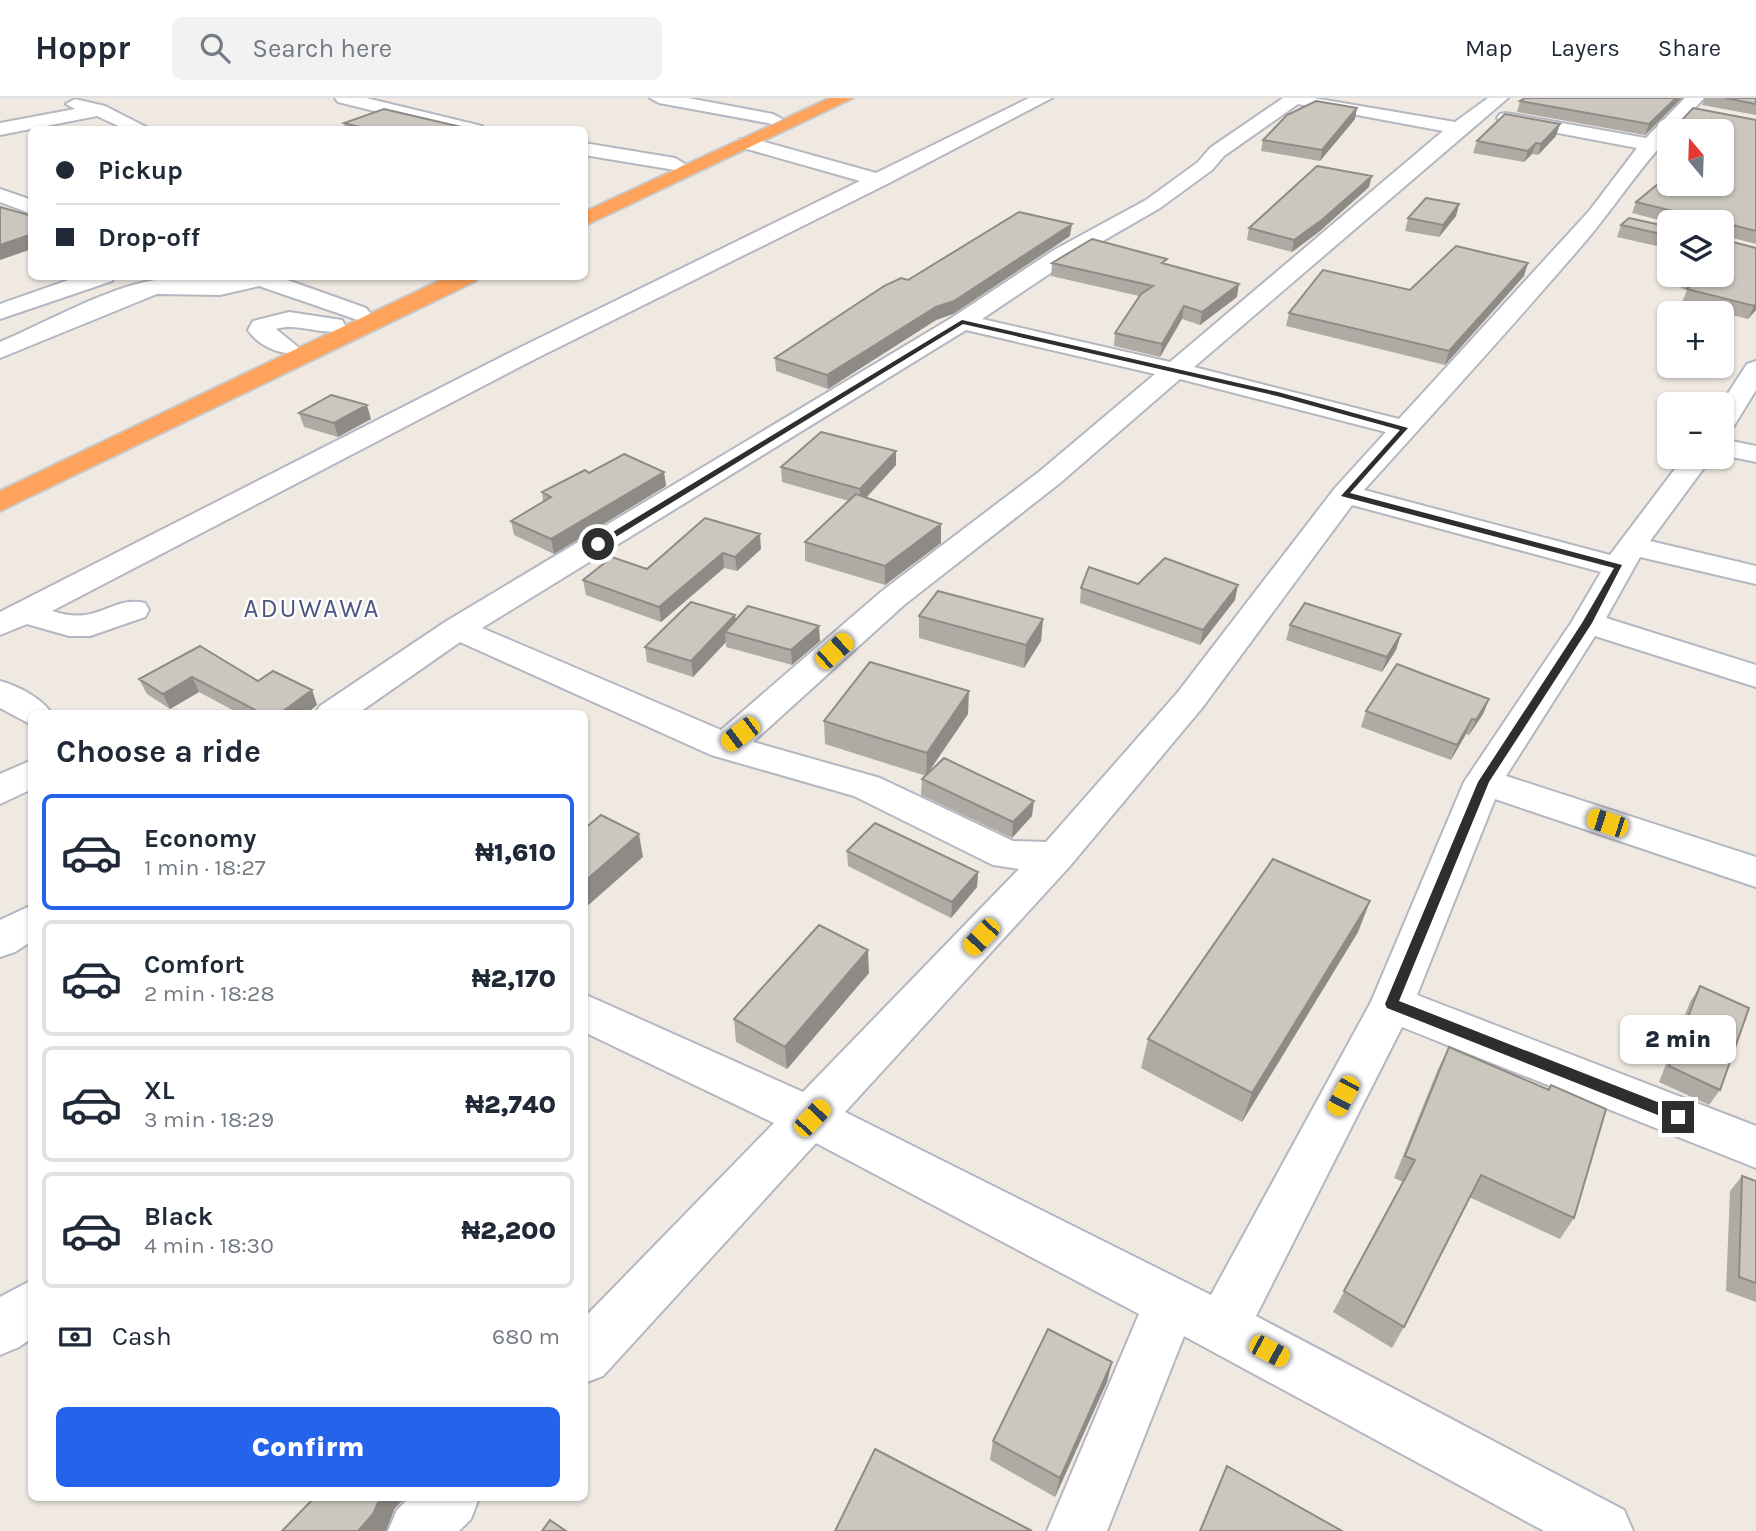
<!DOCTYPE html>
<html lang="en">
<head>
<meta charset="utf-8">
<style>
  :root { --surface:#fff; --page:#f2f2f3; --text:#1f2937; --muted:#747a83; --line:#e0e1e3; --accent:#2563eb }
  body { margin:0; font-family:Karla,sans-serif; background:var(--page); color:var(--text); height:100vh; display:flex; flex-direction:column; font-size:26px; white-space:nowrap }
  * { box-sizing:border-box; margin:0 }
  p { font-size:23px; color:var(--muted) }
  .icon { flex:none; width:38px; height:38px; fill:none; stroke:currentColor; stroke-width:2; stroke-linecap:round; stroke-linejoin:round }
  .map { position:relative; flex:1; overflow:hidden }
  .drawer { position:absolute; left:28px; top:612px; width:560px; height:791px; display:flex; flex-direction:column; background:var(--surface); border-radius:10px; box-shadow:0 2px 5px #0004 }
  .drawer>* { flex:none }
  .banner { position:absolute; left:28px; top:28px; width:560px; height:154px; border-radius:10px; box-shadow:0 2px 5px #0004; display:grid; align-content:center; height:154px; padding:0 28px; background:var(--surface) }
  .needle { width:46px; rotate:341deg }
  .fabs { position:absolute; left:1657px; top:21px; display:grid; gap:14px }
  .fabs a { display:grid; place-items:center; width:77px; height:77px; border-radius:10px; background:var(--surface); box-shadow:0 2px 5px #0004; font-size:35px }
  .end { position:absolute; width:32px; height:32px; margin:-16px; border:9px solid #2e2e2e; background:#fff; box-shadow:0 0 0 4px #fff }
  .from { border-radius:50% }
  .bubble { position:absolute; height:49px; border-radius:10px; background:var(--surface); box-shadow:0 2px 5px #0004; font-size:23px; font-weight:800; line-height:49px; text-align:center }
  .car { position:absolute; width:21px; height:42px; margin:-21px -10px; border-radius:9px; box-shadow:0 0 5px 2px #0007; background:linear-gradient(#f5c518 24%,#345 0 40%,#f5c518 0 76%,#345 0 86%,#f5c518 0) }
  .banner b { display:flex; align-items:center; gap:24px; height:66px; font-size:26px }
  .banner b+b { border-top:2px solid var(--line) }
  .banner i { width:18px; height:18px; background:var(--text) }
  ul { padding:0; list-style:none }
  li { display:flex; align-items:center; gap:21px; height:116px; margin:0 14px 10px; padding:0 14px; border:4px solid var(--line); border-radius:10px }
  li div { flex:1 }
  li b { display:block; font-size:26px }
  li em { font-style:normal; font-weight:800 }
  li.current { border-color:var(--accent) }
  li>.icon { width:63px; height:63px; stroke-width:1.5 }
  h2 { padding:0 28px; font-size:32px; line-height:84px }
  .pay { display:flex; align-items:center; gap:18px; height:77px; padding:0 28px; font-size:26px }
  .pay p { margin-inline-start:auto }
  .button { display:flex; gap:14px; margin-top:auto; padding:14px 28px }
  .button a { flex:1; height:80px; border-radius:10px; background:var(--accent); color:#fff; font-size:28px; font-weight:800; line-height:80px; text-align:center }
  header { display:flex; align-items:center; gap:42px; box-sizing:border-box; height:98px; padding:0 35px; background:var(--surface); border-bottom:2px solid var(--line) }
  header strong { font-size:33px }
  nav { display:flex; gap:38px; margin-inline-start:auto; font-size:24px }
  .search { width:490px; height:63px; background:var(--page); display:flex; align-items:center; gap:18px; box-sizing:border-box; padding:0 24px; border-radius:10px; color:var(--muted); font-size:26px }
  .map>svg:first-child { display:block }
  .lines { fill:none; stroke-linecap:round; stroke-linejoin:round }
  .minor-casing { stroke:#b4b7c1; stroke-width:4 }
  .highway-casing { stroke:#c9c9c9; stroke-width:4 }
  .minor { fill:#fff; fill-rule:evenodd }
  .highway { fill:#ffa35c; fill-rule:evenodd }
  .wall { fill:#afaba4 }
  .shaded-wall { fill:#8e8b86 }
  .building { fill:#cbc7bf; stroke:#8e8b86; stroke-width:2 }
  .route { fill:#2e2e2e }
  .labels { text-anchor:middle; stroke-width:5; stroke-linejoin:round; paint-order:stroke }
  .quarter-label { font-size:26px; letter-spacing:2px; fill:#4d5680; stroke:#fff }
</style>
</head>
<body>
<header>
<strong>Hoppr</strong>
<div class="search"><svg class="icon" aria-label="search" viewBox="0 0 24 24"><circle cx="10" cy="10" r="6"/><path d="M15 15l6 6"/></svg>Search here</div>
<nav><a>Map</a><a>Layers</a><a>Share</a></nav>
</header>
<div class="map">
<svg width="1756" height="1433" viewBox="0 0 1756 1433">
  <rect width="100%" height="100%" fill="#efe9e1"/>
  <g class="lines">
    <g class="minor-casing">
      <path id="minor" d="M335 0H366L482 28 484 32H450L338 4Z
        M650 0H688L773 16 782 21 773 26 659 5Z
        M1029 0H1052L887 86 535 261 52 513C99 529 110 497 145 505L149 512 145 519 90 538H69L27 526 0 537V514L517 251 860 83 740 49 738 45 740 41H754L876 75Z
        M1283 0H1313L1455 24 1488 0H1508L1194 269 1399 321 1590 112 1637 50 1506 25 1500 24 1497 20 1500 16 1506 15 1646 40 1685 0H1704L1674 33H1670V38C1639 70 1614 110 1584 145 1512 229 1438 310 1364 392L1610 457 1684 359H1712L1650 443 1756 468V486L1640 459 1606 520 1756 567V589L1595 538 1506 678 1756 759V789L1495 701 1417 897 1756 1028V1070L1402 929 1256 1218 1624 1412 1633 1433H1544L1184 1238 1107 1433H1047L1139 1216 816 1045 603 1278 584 1285V1220L774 1025 584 934V896L803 994 1019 771 993 767 854 698 711 657 460 544 357 616H315L320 608 445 524 953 219 1054 152 1146 102 1198 64 1210 50ZM1298 6 1443 33 1170 264 982 221 1070 162 1160 110 1212 72 1224 58ZM966 232 1155 276 1040 373 882 493 721 632 482 530ZM1180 281 1386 334 1335 390 1178 594 1046 744 1013 743 880 680 753 644 904 507 1060 385ZM1352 407 1601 474 1571 525 1464 684 1371 904 1211 1197 845 1014 1070 768 1202 610Z
        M75 1 105 8 152 32H127L97 18 0 37V25L75 11 66 6Z
        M584 45 675 60 685 66 675 72 584 57Z
        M0 91 32 102V116L0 104Z
        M80 178H115L112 183 0 221V206Z
        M241 178H276L366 210 370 215 366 220 358 222 259 188 220 197 157 196 0 260V244C45 225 108 189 155 182 184 179 212 185 241 178Z
        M289 214 342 222 345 227 342 232C320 238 298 224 276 231L298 249 295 254C279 258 257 246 248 232L253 223Z
        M1756 263V292L1732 331 1722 333 1721 306 1747 266Z
        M1722 341 1756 348V364L1722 357Z
        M0 583C18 588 42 600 52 616H32V627L0 610Z
        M32 662V691L0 706V676Z
        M32 807V843L15 854 0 859V822Z
        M32 1182V1240L19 1249 0 1257V1199Z
        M409 1400H479L471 1421 459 1433H388L397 1412Z"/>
    </g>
    <g class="highway-casing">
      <path id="highway" d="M830 0H853L584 128V114Z
        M449 178H479L476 183 0 413V393Z"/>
    </g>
    <use href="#minor" class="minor"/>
    <use href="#highway" class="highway"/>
  </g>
  <path class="wall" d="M1525 0H1682L1645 37 1517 14 1520 3Z
    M1705 0H1756V17L1702 7Z
    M1355 21 1320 63 1261 53 1263 42Z
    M1756 22V146L1725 138V142L1756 212 1748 221 1682 204 1687 192 1681 190 1686 178 1722 177V124L1670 125 1632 115 1636 104Z
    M344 25 474 32H346Z
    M1670 37V47L1666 46Z
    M1556 38 1538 57 1532 56 1524 64 1473 55 1477 43Z
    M1369 89 1320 133 1292 154 1247 142 1249 130Z
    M1459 106 1456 118 1439 139 1405 133 1408 120Z
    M1621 127 1670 129V151L1617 139Z
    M1070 138 953 216 936 222 828 291 776 273 775 260 908 182Z
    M1052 165 1166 166 1237 199 1200 227 1182 221 1160 259 1114 248 1115 235 1139 198 1051 178Z
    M1524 178 1445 267 1286 228 1289 215 1410 192Z
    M299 315 371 321 338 339 304 329Z
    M896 353V367L866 400 941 426V445L885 487 805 463V444L849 403 782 384 781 369Z
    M664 374 666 388 554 456 514 437 511 423 543 404 542 394 589 375Z
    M705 420 761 451 737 473 724 470 661 524 586 497 583 482 647 471Z
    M1138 486 1235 502 1200 547 1080 505 1081 490Z
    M735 517 736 522 820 543 792 567 726 549V544L693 579 647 564 645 549Z
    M919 518 1043 521 1041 543 1024 570 919 540Z
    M1290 527 1401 536 1396 552 1382 574 1286 542Z
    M200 548 258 583 312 592 317 607 306 616H240L199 594 170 611 147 596 139 581Z
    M1489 601 1483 616 1469 637 1466 636 1451 662 1361 629 1366 613Z
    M968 616 927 676 1032 718 1012 740 921 697 922 681 926 678 825 646 824 623Z
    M847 753 978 774 977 789 951 820 848 768Z
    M1370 803 1358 834 1242 1024 1141 970 1148 941Z
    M869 875 787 971 736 944 734 921Z
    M1700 888 1720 992 1709 1007 1659 984 1690 904Z
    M1449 949 1548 991 1551 987 1574 1120 1560 1141 1469 1099 1404 1229 1392 1250 1333 1214 1403 1084 1394 1080 1438 971Z
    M1742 1078 1756 1083V1204L1726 1193 1730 1093Z
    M1112 1264 1107 1284 1055 1399 990 1362 993 1343Z
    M1227 1368 1342 1433H1200Z"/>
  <path class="shaded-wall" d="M1676 0H1682L1645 37 1649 26Z
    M1357 10 1355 21 1320 63 1322 52Z
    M1560 26 1556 38 1538 57 1541 46Z
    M1536 45 1532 56 1524 64 1528 53Z
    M1372 78 1369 89 1320 133 1292 154 1294 142Z
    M1459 106 1456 118 1439 139 1443 127Z
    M1072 126 1070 138 953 216 936 222 828 291 827 277Z
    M32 136V151L0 162V147Z
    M1528 165 1524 178 1445 267 1449 253Z
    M1239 186 1237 199 1200 227 1202 214Z
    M1756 206V212L1748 221 1754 208Z
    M1184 208 1182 221 1160 259 1162 246Z
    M367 307 371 321 338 339 334 325Z
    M896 353V367L860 406V391Z
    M664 374 666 388 554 456 551 441Z
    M941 426V445L885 487V468Z
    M760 436 761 451 737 473 735 459Z
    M723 455 724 470 661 524 659 509Z
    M1238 487 1235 502 1200 547 1203 532Z
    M735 517 737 532 725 534 726 544 693 579 691 563Z
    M1043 521 1041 543 1024 570 1026 547Z
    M819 528 820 543 792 567 791 552Z
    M1401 536 1396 552 1382 574 1387 559Z
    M192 579 199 594 170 611 163 596Z
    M312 592 317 607 306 616H279Z
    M969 593 968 616 926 678 927 655Z
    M1489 601 1483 616 1469 637 1476 622Z
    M1472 621 1466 636 1451 662 1457 647Z
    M1034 703 1032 718 1012 740 1013 724Z
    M639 736 643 759 584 811V784Z
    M978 774 977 789 951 820 952 804Z
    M1370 803 1358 834 1242 1024 1252 995Z
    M868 852 869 875 787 971 785 949Z
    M1112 1264 1107 1284 1055 1399 1060 1380Z
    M380 1400H405L395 1410 386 1433H358Z"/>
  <path class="building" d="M1525 0H1676L1649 26 1520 3Z
    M1725 0H1756V6Z
    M1316 3 1357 10 1322 52 1263 42 1287 17Z
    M1693 10 1756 22V133L1725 125V142L1756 150V206L1754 208 1687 191 1698 181 1686 178 1687 177H1722V124H1677V114L1636 104 1670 76V86H1722V33H1672Z
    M384 11 474 32H371L344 25Z
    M1505 16 1560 26 1541 46 1536 45 1528 53 1477 43Z
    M1317 68 1372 78 1323 121 1294 142 1249 130Z
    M1426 100 1459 106 1443 127 1408 120Z
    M0 109 32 118V136L0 147Z
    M1019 114 1072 126 954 203 936 209 827 277 775 260 884 188 901 180 908 182Z
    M1629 120 1670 129V138L1621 127Z
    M1092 141 1167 161 1162 165 1239 186 1202 214 1184 208 1162 246 1115 235 1141 196 1153 188 1052 165Z
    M1456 148 1528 165 1449 253 1289 215 1323 172 1410 192Z
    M331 297 367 307 334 325 299 315Z
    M821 334 896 353 860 391 781 369Z
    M624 356 664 374 551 441 511 423 551 399 542 394 585 372 589 375Z
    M856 396 941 426 885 468 805 444Z
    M705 420 760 436 735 459 723 455 659 509 583 482 612 459 647 471Z
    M1165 460 1238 487 1203 532 1081 490 1089 469 1138 486Z
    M938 493 1043 521 1026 547 919 518Z
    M691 504 735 517 691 563 645 549Z
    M1305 505 1401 536 1387 559 1290 527Z
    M748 508 819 528 791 552 725 534Z
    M200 548 258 583 273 573 312 592 279 616H263L192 579 163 596 139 581Z
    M870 564 969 593 927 655 824 623Z
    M1397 566 1489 601 1476 622 1472 621 1457 647 1366 613Z
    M944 660 1034 703 1013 724 922 681Z
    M601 717 639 736 584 784V731Z
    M875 725 978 774 952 804 847 753Z
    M1273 761 1370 803 1252 995 1148 941Z
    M819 827 868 852 785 949 734 921Z
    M1700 888 1749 910 1720 992 1669 968Z
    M1449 949 1549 992 1551 987 1606 1011 1574 1120 1481 1077 1404 1229 1344 1193 1415 1062 1405 1058Z
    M1742 1078 1756 1083V1185L1739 1179Z
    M1048 1231 1112 1264 1060 1380 993 1343Z
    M875 1351 1032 1433H835Z
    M1227 1368 1342 1433H1200Z
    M314 1400H380L373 1416 358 1433H282Z
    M550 1422 566 1433H542Z"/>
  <path class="route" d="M962 222 1278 294 1408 330 1350 395 1622 467 1592 525 1489 684 1399 903 1683 1014V1023H1673L1387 910 1385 906 1478 684 1582 525 1614 470 1341 398 1400 332 1277 298 963 226 601 448 593 446Z"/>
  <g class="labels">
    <g class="quarter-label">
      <text x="312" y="519">ADUWAWA</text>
    </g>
  </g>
</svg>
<div class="fabs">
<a><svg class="needle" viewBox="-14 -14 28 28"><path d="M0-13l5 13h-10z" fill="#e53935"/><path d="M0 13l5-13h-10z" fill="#747a83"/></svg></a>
<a><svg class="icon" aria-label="layers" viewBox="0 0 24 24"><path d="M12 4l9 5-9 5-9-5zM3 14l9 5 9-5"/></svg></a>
<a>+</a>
<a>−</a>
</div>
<i class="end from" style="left:598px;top:446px"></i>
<i class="end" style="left:1678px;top:1019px"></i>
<div class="bubble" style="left:1620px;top:917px;width:116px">2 min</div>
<i class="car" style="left:834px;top:553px;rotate:48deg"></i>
<i class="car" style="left:740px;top:636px;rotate:233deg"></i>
<i class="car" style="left:1607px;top:725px;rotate:288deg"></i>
<i class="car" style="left:981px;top:839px;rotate:223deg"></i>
<i class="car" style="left:1343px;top:998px;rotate:208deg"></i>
<i class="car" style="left:812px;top:1020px;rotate:43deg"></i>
<i class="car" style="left:1269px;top:1253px;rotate:118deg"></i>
<div class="banner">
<b><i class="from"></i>Pickup</b>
<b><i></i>Drop-off</b>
</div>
<section class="drawer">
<h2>Choose a ride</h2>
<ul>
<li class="current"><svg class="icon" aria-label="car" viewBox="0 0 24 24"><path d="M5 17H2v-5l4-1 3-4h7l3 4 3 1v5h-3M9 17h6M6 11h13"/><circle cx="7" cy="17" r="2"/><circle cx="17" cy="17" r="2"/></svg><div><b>Economy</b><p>1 min · 18:27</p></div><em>₦1,610</em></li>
<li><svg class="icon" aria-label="car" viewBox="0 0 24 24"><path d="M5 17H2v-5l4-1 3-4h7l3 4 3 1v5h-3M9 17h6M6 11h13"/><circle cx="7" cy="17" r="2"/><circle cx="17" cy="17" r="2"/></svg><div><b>Comfort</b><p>2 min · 18:28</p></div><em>₦2,170</em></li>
<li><svg class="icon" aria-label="car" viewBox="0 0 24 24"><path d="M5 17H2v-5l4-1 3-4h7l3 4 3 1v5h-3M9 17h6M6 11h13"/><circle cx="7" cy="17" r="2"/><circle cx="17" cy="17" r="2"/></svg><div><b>XL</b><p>3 min · 18:29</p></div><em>₦2,740</em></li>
<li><svg class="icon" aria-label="car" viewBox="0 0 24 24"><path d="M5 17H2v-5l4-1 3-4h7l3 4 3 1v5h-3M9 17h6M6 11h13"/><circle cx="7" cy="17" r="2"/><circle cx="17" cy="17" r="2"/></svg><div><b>Black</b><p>4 min · 18:30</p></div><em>₦2,200</em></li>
</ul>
<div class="pay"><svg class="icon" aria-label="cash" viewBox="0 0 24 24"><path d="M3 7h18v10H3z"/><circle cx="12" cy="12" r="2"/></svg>Cash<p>680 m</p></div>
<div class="button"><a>Confirm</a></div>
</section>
</div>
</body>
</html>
